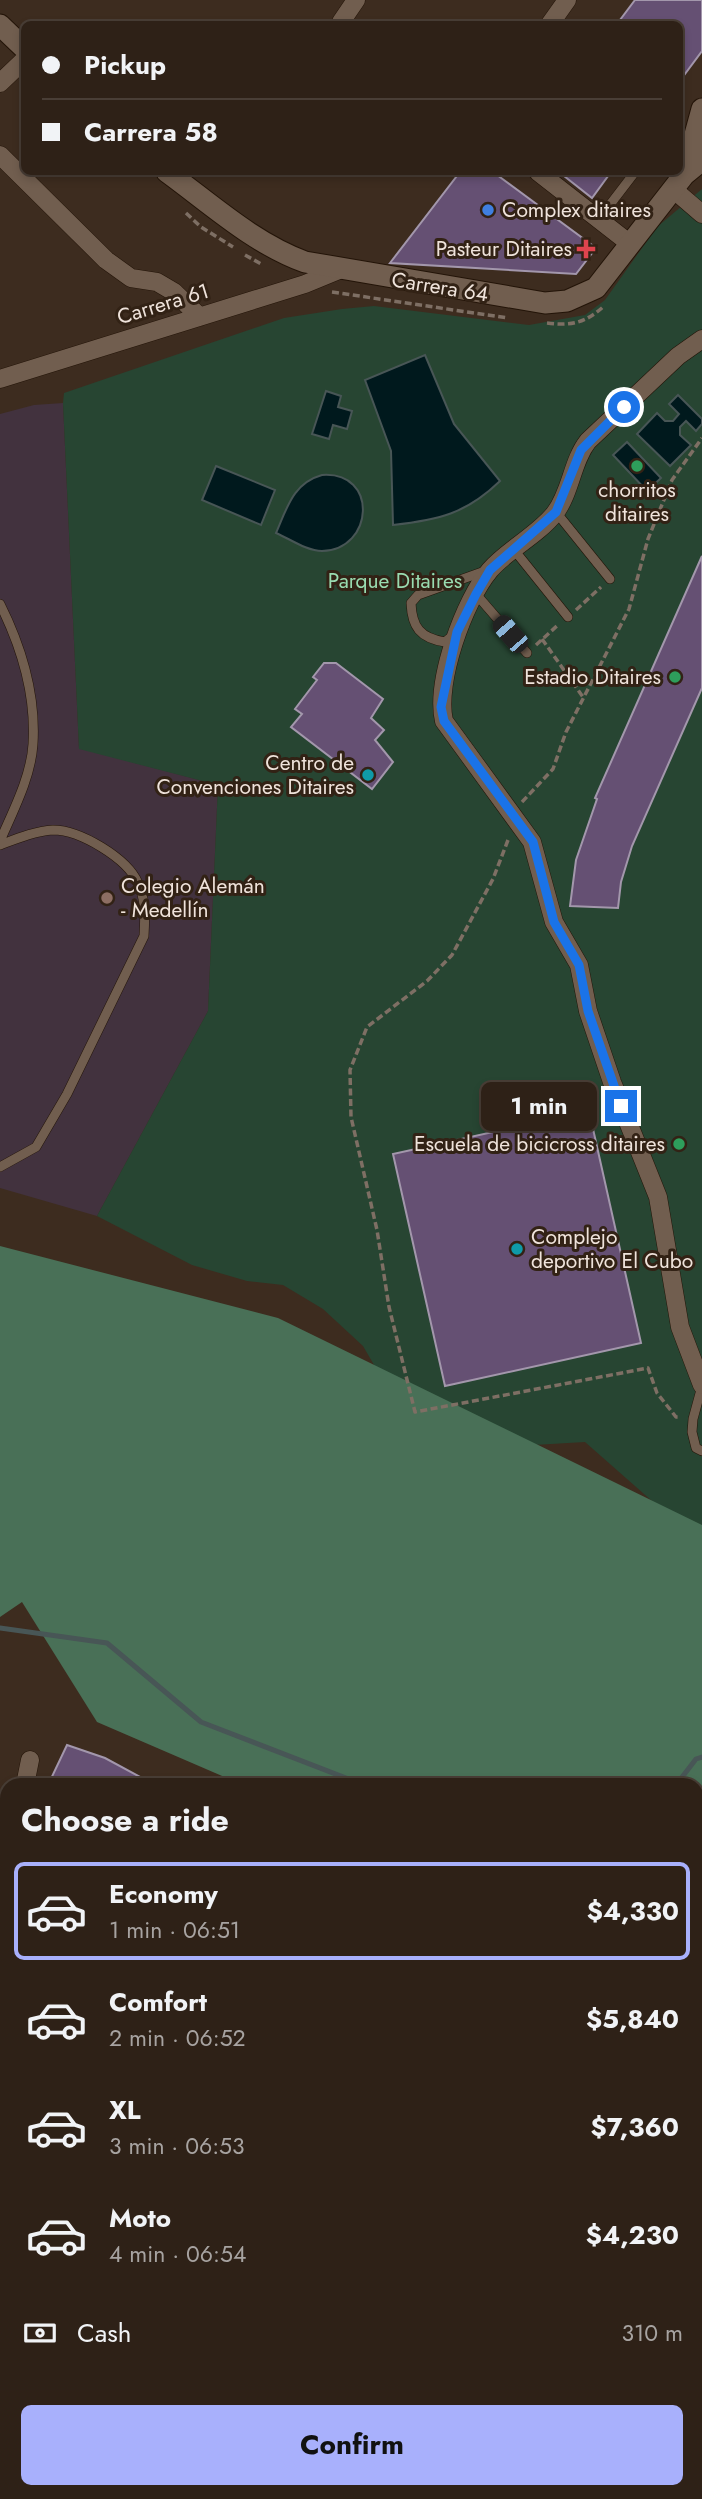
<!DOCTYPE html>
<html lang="en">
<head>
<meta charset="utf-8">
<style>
  :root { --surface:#2e2117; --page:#362920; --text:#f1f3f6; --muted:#a7a3a1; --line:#493e36; --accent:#a8b0fc }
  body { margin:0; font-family:Jost,sans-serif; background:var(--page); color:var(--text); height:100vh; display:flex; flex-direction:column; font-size:26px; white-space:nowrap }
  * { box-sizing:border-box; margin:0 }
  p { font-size:23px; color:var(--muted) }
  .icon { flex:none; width:38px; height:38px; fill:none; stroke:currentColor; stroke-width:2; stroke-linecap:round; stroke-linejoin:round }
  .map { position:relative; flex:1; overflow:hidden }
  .drawer { position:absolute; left:0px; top:1778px; width:704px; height:721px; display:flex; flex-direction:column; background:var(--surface); border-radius:21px 21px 0 0; box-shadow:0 4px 10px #0003,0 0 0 2px var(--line) }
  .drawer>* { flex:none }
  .hud { position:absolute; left:21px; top:21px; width:662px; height:154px; border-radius:10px; box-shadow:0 4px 10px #0003,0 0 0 2px var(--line); display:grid; align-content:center; height:154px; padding:0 21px; background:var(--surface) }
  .end { position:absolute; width:32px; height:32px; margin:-16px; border:9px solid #1a73e8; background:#fff; box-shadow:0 0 0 4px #fff }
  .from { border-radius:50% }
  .bubble { position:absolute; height:49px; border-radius:10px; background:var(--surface); box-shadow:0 4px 10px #0003,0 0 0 2px var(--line); font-size:23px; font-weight:700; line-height:49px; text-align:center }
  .car { position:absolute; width:21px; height:42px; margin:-21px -10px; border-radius:9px; box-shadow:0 0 5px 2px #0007; background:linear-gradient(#222 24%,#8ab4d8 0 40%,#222 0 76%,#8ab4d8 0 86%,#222 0) }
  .hud b { display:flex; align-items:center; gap:24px; height:66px; font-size:26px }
  .hud b+b { border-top:2px solid var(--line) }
  .hud i { width:18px; height:18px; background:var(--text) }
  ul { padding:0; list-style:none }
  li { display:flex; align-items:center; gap:21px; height:98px; margin:0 14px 10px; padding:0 7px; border:4px solid transparent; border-radius:10px }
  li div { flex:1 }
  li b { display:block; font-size:26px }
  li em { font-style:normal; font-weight:700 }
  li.active { border-color:var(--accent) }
  li>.icon { width:63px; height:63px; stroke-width:1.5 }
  h2 { padding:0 21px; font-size:32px; line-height:84px }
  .pay { display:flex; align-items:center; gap:18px; height:77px; padding:0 21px; font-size:26px }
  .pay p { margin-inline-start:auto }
  .primary-button { display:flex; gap:14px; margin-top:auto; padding:14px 21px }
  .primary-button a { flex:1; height:80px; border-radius:10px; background:var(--accent); color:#111; font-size:28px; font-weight:700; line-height:80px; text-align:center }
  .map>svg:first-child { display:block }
  .education { fill:#42323e }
  .green { fill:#274532 }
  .forest { fill:#497057 }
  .water { fill:#00191d; stroke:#485656; stroke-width:2 }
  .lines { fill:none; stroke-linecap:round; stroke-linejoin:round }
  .stream { stroke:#485656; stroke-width:5 }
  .building { fill:#655073; stroke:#a397ac; stroke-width:2 }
  .lane-casing { stroke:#231408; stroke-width:10 }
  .street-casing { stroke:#231408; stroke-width:19 }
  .secondary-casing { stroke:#231408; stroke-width:23 }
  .path { stroke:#7e6f64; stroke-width:3.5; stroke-dasharray:7 3.5; stroke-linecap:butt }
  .lane { stroke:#715e4f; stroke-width:9 }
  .street { stroke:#715e4f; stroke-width:18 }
  .secondary { stroke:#715e4f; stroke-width:21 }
  .route { stroke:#1a73e8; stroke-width:9 }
  .shop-dot { fill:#3f7fe0; stroke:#322215; stroke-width:2.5 }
  .health-dot { fill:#e0444e; stroke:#322215; stroke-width:2.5 }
  .leisure-dot { fill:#2e9e5b; stroke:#322215; stroke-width:2.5 }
  .culture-dot { fill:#0f9aa8; stroke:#322215; stroke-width:2.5 }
  .education-dot { fill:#8d6e63; stroke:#322215; stroke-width:2.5 }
  .labels { text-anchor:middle; stroke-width:6; stroke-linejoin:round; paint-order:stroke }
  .poi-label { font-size:21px; fill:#efe3db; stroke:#322215; text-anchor:end }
  .street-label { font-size:21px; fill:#efe3db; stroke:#322215 }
  .park-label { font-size:21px; fill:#99dbb0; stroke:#322215 }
</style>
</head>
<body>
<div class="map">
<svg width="702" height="2499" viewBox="0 0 702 2499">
  <rect width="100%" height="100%" fill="#3d2c1f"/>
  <path class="education" d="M63 403 79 748 218 785 208 1011 97 1216 0 1188V414L34 405Z"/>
  <path class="green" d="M702 189V1545L585 1442 417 1452 395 1401 363 1346 323 1309 283 1285 247 1281 192 1265 97 1216 208 1011 218 785 79 749 63 403 64 393 284 318 342 309 374 306 529 325 585 315 605 300 657 227Z"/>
  <path class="forest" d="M0 1246 278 1318 702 1525V1893L697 1894 696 1785H243L97 1722 22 1602 0 1617Z"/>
  <path class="water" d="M425 355 454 424 500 481C466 514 438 520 393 525L391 451 365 380Z
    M326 391 341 396 338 407 352 411 347 429 333 425 329 439 312 434Z
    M678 395 702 419V424L696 431 686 421 680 427V435L691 445 670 466 637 434 657 413 665 421H673L679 414 669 404Z
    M627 442 661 478 647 491 613 455Z
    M216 466 275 490 261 525 202 500Z
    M322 475C379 471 374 550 322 551 307 551 290 539 276 533 287 508 293 483 322 475Z"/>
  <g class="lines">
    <path class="stream" d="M0 1628 107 1643 201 1722 364 1785
      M676 1785 696 1759 702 1757"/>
  </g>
  <path class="building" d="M635 0H702V51L679 82V24H617Z
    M460 172H493L596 248 576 274 390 263Z
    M559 172H611L592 198Z
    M702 556V688L632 846 621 882 618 908 570 906 576 860 597 799 595 798Z
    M324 663H336L383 699 371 718 384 730 375 740 393 762 372 789 291 727 302 714 295 709 317 680 313 677Z
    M589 1111 641 1343 445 1386 393 1154Z
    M67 1745 105 1758 155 1785H48Z"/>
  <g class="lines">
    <g class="lane-casing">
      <path id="lane" d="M599 219 635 172
        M556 512 610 579
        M515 551 568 617
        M476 594 527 653
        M0 604C22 648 36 695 33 744 31 777 13 811 0 841
        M452 636 445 642C420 638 412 627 411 603L418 595 485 571
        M0 845C16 839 35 831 53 830 80 830 127 858 138 883 146 900 145 918 144 936L67 1094 36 1147 0 1167
        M702 1386 693 1419 692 1432 696 1448 702 1451"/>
    </g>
    <g class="street-casing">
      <path id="street" d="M341 22 356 0
        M550 24 567 0
        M0 83 24 60
        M0 155 106 260 131 278 157 282 174 292 200 317
        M538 172 629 243
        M673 189 702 214
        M702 339 678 356 588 441C572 461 571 492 555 513 538 535 507 550 490 570 464 601 435 682 444 721L532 842 554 922 579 965 588 1011 612 1082 658 1197 680 1327 702 1385
        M0 379 305 284 339 270
        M25 1785 30 1760
        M0 1902 7 1873
        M696 2022 702 2010
        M0 2379 7 2365
        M123 2499 127 2492
        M327 2499 331 2492"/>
    </g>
    <g class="secondary-casing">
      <path id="secondary" d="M0 25 24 48
        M167 172C211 204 253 243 305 262L545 303 567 301 596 288 684 175 702 160
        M684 175 702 109
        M0 1973 7 1976
        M696 2382 702 2388"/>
    </g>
    <path class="path" d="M186 213 201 227 233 247
      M245 255 263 265
      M332 292 508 318
      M547 323C571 326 585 323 603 307
      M576 610 601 587
      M542 639 583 697
      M536 645 559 624
      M522 802 553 769 566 732 629 609 648 539 672 480 702 438
      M508 840 493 879 452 955 427 981 367 1027 350 1070 351 1117 377 1230 389 1307 415 1412 648 1368 657 1393 676 1417H681
      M0 2440 7 2444
      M242 2492 256 2499"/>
    <use href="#lane" class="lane"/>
    <use href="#street" class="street"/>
    <use href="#secondary" class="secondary"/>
  </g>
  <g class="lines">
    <path class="route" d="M621 1106 588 1011 579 965 554 922 533 842 444 721 441 707 457 632 476 594 490 570 556 512 581 450 624 407"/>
  </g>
  <circle class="shop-dot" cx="488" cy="210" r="7"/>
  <path class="health-dot" d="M582.5 238.5h7v7h7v7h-7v7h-7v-7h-7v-7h7z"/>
  <g class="leisure-dot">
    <circle cx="637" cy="466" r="7"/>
    <circle cx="675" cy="677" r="7"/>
    <circle cx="679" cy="1144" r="7"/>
  </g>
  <g class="culture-dot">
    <circle cx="368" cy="775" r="7"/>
    <circle cx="517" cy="1249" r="7"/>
  </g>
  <circle class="education-dot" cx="107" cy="898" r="7"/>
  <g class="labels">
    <g class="poi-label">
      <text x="502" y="217" text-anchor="start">Complex ditaires</text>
      <text x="572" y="256">Pasteur Ditaires</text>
      <text x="637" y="497" text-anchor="middle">chorritos<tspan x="637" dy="24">ditaires</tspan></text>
      <text x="661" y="684">Estadio Ditaires</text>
      <text x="354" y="770">Centro de<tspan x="354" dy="24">Convenciones Ditaires</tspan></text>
      <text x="121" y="893" text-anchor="start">Colegio Alemán<tspan x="121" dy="24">- Medellín</tspan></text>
      <text x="665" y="1151">Escuela de bicicross ditaires</text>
      <text x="531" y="1244" text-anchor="start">Complejo<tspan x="531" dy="24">deportivo El Cubo</tspan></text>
    </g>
    <g class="street-label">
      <text transform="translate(440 287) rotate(9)" y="7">Carrera 64</text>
      <text transform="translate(163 304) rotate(-17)" y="7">Carrera 61</text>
    </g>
    <g class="park-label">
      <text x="395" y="588">Parque Ditaires</text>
    </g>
  </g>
</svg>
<i class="end from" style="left:624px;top:407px"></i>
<i class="end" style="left:621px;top:1106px"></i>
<div class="bubble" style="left:481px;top:1082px;width:116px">1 min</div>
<i class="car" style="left:510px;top:634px;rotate:319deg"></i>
<div class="hud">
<b><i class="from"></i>Pickup</b>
<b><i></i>Carrera 58</b>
</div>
<section class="drawer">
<h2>Choose a ride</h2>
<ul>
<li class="active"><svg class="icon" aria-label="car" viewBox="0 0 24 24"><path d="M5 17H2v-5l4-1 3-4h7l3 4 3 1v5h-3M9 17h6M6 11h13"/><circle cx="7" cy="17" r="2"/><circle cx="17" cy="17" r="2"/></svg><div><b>Economy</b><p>1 min · 06:51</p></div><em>$4,330</em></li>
<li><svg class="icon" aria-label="car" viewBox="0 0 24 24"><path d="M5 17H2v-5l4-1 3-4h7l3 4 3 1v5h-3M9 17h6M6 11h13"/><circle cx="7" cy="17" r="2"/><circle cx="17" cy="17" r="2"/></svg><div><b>Comfort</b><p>2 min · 06:52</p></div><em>$5,840</em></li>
<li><svg class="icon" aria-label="car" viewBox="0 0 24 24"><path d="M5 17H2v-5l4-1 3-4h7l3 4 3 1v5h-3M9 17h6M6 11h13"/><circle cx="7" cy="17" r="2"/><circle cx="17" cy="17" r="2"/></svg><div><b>XL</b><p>3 min · 06:53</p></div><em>$7,360</em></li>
<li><svg class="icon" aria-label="car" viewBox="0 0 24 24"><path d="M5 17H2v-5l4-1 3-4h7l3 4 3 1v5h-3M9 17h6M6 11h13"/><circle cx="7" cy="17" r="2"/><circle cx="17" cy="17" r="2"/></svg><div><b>Moto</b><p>4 min · 06:54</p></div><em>$4,230</em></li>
</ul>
<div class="pay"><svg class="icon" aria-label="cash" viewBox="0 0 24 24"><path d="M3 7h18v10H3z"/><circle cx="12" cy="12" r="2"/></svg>Cash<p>310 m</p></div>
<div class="primary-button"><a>Confirm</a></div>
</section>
</div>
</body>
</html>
